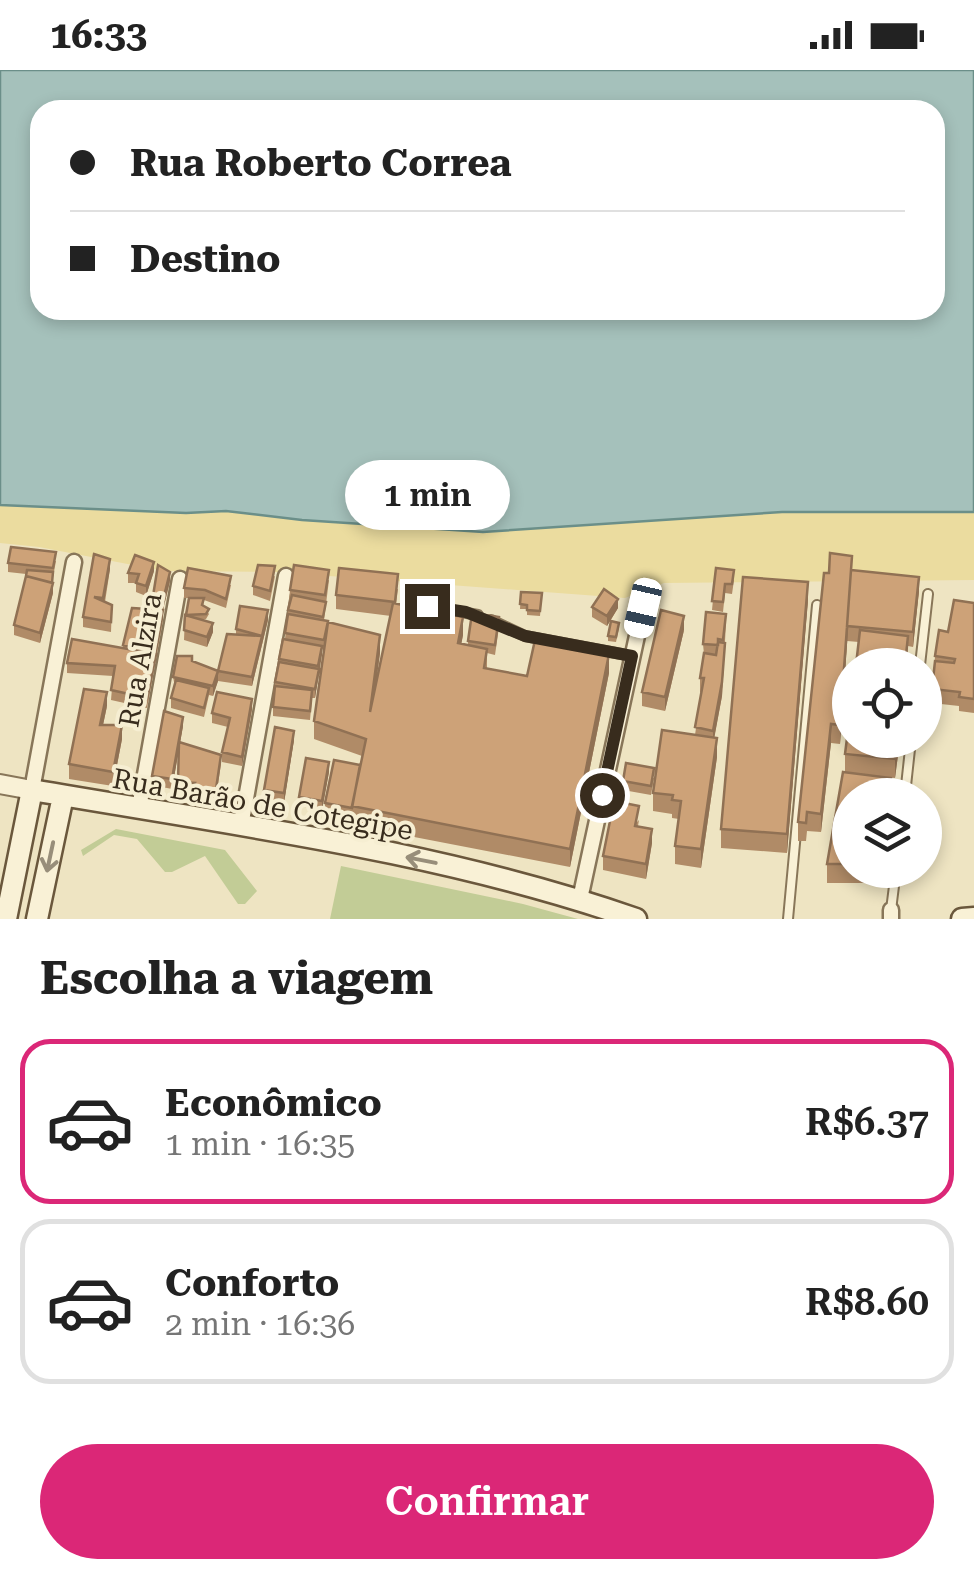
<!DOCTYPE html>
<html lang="pt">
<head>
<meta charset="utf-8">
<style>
  :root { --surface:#fff; --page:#f6f6f6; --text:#222; --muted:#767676; --line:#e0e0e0; --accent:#db2777 }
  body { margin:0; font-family:"Roboto Serif",serif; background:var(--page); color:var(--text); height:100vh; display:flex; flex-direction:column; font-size:38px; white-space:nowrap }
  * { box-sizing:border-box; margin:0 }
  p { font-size:32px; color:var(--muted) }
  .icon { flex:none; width:55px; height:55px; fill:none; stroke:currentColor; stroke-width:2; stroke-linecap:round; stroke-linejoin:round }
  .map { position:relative; height:849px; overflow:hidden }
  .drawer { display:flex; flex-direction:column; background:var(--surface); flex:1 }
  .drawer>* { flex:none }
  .hud { position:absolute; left:30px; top:30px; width:915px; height:220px; border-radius:30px; box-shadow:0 5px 15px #0003; display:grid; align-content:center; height:220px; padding:0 40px; background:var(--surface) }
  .buttons { position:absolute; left:832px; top:578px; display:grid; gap:20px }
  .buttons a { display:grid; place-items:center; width:110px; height:110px; border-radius:50%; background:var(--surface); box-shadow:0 5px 15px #0003; font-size:50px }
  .end { position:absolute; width:45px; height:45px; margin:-22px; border:12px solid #382c1d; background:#fff; box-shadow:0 0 0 5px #fff }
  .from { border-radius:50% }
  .bubble { position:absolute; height:70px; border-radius:35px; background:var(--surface); box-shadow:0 5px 15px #0003; font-size:32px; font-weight:600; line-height:70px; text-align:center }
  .car { position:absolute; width:30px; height:60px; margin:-30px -15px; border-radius:12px; box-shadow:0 0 8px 2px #0007; background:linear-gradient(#fff 24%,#345 0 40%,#fff 0 76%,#345 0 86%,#fff 0) }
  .hud b { display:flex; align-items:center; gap:35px; height:95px; font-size:38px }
  .hud b+b { border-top:2px solid var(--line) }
  .hud i { width:25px; height:25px; background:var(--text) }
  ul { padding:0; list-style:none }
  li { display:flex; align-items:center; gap:30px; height:165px; margin:0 20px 15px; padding:0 20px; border:5px solid var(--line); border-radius:30px }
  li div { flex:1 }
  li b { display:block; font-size:38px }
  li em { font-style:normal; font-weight:600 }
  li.selected { border-color:var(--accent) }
  li>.icon { width:90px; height:90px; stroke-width:1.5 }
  h2 { padding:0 40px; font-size:45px; line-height:120px }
  .button { display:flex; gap:20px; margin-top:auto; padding:20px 40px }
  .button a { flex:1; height:115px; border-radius:60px; background:var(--accent); color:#fff; font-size:40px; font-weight:600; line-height:115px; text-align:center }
  .status { display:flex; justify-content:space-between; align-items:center; height:70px; padding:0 50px; background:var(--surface); direction:ltr }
  .status svg { height:28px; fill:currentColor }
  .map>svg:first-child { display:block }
  .green { fill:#c2cc96 }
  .sand { fill:#ebdc9f }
  .water { fill:#a5c1bb; stroke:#6b8f89; stroke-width:2.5; fill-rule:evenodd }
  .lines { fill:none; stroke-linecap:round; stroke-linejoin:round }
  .service-casing { stroke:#887659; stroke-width:12 }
  .minor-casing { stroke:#887659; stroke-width:19 }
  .tertiary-casing { stroke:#887659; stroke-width:22 }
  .secondary-casing { stroke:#6a573c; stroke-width:25 }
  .service { stroke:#f9f1d6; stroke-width:8 }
  .minor { stroke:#f9f1d6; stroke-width:14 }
  .tertiary { stroke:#f9f1d6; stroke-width:18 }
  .secondary { stroke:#f9f1d6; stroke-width:20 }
  .wall { fill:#b08b67 }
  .shaded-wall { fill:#907154 }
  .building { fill:#cda278; stroke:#907154; stroke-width:2.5 }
  .oneway { stroke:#988e7a }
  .route { stroke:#382c1d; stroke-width:12 }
  .labels { text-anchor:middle; stroke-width:8; stroke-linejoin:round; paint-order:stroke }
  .street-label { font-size:28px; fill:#382c1d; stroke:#f6eed2 }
</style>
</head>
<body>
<div class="status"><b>16:33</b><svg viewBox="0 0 49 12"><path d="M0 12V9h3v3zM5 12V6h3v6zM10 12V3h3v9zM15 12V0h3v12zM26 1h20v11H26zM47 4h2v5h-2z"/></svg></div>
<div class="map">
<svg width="974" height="849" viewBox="0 0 974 849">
  <rect width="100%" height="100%" fill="#eee4c2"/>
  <path class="green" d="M116 759 225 780 257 821 245 834H238L205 786 172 802H165L137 769 114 765 83 786 81 780Z
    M341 796 523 834 578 849H330Z"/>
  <path class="sand" d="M0 435 186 443 226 441 302 450 483 462 782 442H974V510L664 513 625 528 276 502 164 501 39 477 0 473Z"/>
  <path class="water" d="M0 0H974V442H782L483 462 302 450 226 441 186 443 0 435ZM40 40H935V240H40Z"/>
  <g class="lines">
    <g class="service-casing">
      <path id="service" d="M427 536 478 545
        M491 550 525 566 632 586
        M920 595 928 524
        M905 725 911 670
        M891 840 896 800
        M788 849 817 535"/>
    </g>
    <g class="minor-casing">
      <path id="minor" d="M32 720 74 492
        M139 738 180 509
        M241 756 286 506
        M580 829 643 538
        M891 849V840"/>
    </g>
    <g class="tertiary-casing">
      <path id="tertiary" d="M0 714 32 720"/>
    </g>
    <g class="secondary-casing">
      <path id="secondary" d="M6 849 32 720C234 755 442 781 636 849
        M37 849 63 726
        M962 849 974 848"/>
    </g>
    <use href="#service" class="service"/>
    <use href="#minor" class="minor"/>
    <use href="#tertiary" class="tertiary"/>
    <use href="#secondary" class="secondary"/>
  </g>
  <path class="wall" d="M56 491 53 507V523L40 573 14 565V555L26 504 8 502V493Z
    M716 498 734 510 732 524 725 523 723 542 712 540Z
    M110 499 105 532 112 535 111 562 83 557V547Z
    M852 500 919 521 913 577 908 576 907 595H856L859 572 847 571 840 674 831 673 821 762 807 761 806 771H798V752Z
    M154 501 146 526 136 522V513H128V503Z
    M275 506 270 531 253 525V516Z
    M329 510 324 550 328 557 380 583 376 611 391 546 336 539V525L398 519 396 534 463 565 461 574 468 575V571L499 557 495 585 487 583V599L527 606 609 603 570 797 352 755V745V747L325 742V733L360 695 362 686 314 669V651L324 580 322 579 315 628H312L310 650 273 646V637L275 612 283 569H285L290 520Z
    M170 511 163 540V549L147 638 111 630 113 606 67 603V593L123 578V575L152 539V532Z
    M231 515 226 538 204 530 203 536 209 544 206 549 202 550 213 562 207 577 184 570 185 545 189 528H184V518Z
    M521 522 542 523 540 546 527 545V539H520Z
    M808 530 787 783 721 778V759Z
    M974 533V643L959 641V636L932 633 935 586 948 562Z
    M592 537 618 538 607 556 592 547Z
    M268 550 252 616 218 611 213 626 209 625 204 647 171 638V628L175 617 173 607 192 591 218 601 236 565V559Z
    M726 553 722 626 714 668 717 687 701 798 675 794V776L679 749 672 748V744L653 741V723L695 665 701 622H700V608L704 584 703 574Z
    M619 558 616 572 608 571V566Z
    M684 560 665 641 642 636V622Z
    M107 636 103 655 122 669 113 716 69 709V694Z
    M252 639 242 696 222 692V682L228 657 212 653V643Z
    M183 656 180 673 221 694 216 728 192 732V722L178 721 179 679 172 719 152 715V706Z
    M294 670 284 733 264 729V720Z
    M900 670 895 708 845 702V684Z
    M329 702 322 740 299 736V727Z
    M843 702 891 708V725H850V800H884L883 813H827V794Z
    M654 708 651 725 623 720V711Z
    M639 750 638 756 652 773 646 809 603 800V786Z"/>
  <path class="shaded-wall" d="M852 486V504L840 674V655Z
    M110 489V499L103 538V528Z
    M154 492V501L146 526V516Z
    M170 502V511L162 544V534Z
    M919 507V521L913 577V562Z
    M808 512V530L787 783V764Z
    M53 513V523L40 573V563Z
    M618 529V538L607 556V546Z
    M163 540V549L147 638 154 582Z
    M268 540V550L252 616V607Z
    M684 546V560L665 641V627Z
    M463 547V565L458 592V573Z
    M213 553V562L207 577V567Z
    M380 565V583L370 661V642Z
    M725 573 722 626 713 675V661Z
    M322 576V585L315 628V619Z
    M609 584V603L570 797V779Z
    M218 601V611L213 626V616Z
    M107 622V636L100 669V655Z
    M252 629V639L242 696V687Z
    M183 647V656L172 719V709Z
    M831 654V673L821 762V744Z
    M122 655V669L113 716V702Z
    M294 661V670L284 733V723Z
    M717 668V687L701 798V779Z
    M898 670H900L895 708V689Z
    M329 692V702L322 740V731Z
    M652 759V773L646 809V794Z"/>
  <path class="building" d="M11 477 56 482 53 498 8 493Z
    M830 483 852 486 840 655 831 654 821 744 807 742 806 753 798 752 824 503H829Z
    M94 484 110 489 103 528 94 527 112 535 111 552 83 547Z
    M135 485 154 492 146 516 136 513 139 504 128 503Z
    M158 495 170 502 162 534 152 532Z
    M258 495 275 496 270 521 253 516Z
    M294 495 329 500 325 525 290 520Z
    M188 498 231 506 226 529 205 520 184 518Z
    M339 498 398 504 395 532 336 525Z
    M716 498 734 500 732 514H725L723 532 712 531Z
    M27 500 53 502 52 513 26 506Z
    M851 500 919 507 913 562 847 556Z
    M26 506 53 513 40 563 14 555Z
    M743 507 808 512 787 764 721 759Z
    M604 519 618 529 607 546 592 537Z
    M521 522 542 523 540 541 527 540V535L520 534Z
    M292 525 326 532 323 547 288 540Z
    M189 528H204L202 535 209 539 206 544 186 545Z
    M954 530 974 533V629L959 627 960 622 932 619 935 591 954 593 955 589 935 586 939 560 948 562Z
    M393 533 463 547 458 573 487 579 484 598 527 606 535 570 609 584 570 779 352 736 366 669 314 651 328 552 380 565 370 642Z
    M240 536 268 540 262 566 236 559Z
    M132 538 163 540 154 582 123 575Z
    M661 540 684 546 665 627 642 622Z
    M706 542 726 544 723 570 718 569V575L703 574Z
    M472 543 499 547 495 575 468 571Z
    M288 544 328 551 324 570 285 563Z
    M185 545 213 553 207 567 184 560Z
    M611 551 619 553 616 567 608 566Z
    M860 560 908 566 905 595H856Z
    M227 564 262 566 252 607 218 601 213 616 173 607 177 586H192V591L218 601Z
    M72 569 156 584 147 628 111 620 115 596 67 593Z
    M283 569 322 576 318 596 279 589Z
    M718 572 725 573 722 612 713 661 695 657 704 608H700L704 583 716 585Z
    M279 592 319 599 315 619 275 612Z
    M176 610 209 618 204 638 171 628Z
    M275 616 312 620 310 641 273 637Z
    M84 619 107 622 100 655H122L113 702 69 694Z
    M217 622 252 629 242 687 222 682 230 648 212 643Z
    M164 641 183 647 172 709 152 706Z
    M850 645V670H898L895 689 845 684Z
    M275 657 294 661 284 723 264 720Z
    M662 660 717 668 701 779 675 776 681 731 672 730 673 725 653 723Z
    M179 672 221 685 216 719 192 722 195 713 178 712Z
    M306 688 329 692 322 731 299 727Z
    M334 690 360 695 352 738 325 733Z
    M626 693 654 698 651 716 623 711Z
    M843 702 891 708 889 725H850V794H827Z
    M614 731 639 736 635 756 652 759 646 794 603 786Z"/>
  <defs><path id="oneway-shaft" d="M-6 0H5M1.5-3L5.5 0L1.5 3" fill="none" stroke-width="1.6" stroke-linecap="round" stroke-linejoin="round" transform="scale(2.5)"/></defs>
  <g class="oneway">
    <use href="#oneway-shaft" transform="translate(50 787) rotate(102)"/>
    <use href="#oneway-shaft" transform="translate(421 790) rotate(-169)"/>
  </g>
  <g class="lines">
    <path class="route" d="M427 536 466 542 525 566 632 586 602 725"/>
  </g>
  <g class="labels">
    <g class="street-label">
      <text transform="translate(140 590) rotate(-80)" y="10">Rua Alzira</text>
      <text transform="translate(263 734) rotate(10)" y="10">Rua Barão de Cotegipe</text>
    </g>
  </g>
</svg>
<div class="buttons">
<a><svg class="icon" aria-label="locate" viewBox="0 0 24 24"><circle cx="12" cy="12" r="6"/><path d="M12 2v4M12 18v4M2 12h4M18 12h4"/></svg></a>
<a><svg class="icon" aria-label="layers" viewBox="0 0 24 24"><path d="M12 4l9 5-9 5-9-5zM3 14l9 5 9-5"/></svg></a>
</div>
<i class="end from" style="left:602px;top:725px"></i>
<i class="end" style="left:427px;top:536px"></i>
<div class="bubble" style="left:345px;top:390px;width:165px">1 min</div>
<i class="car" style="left:643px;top:538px;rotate:193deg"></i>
<div class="hud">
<b><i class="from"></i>Rua Roberto Correa</b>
<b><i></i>Destino</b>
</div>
</div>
<section class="drawer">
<h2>Escolha a viagem</h2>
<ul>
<li class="selected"><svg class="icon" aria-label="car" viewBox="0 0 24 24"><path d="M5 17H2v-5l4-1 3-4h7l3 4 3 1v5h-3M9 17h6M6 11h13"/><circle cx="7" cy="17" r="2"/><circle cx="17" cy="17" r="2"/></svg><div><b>Econômico</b><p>1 min · 16:35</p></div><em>R$6.37</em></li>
<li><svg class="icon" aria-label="car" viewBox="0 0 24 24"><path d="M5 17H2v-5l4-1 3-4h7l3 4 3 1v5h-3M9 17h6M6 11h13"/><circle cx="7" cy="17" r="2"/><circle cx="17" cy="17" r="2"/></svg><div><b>Conforto</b><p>2 min · 16:36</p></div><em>R$8.60</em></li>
</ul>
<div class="button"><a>Confirmar</a></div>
</section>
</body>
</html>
